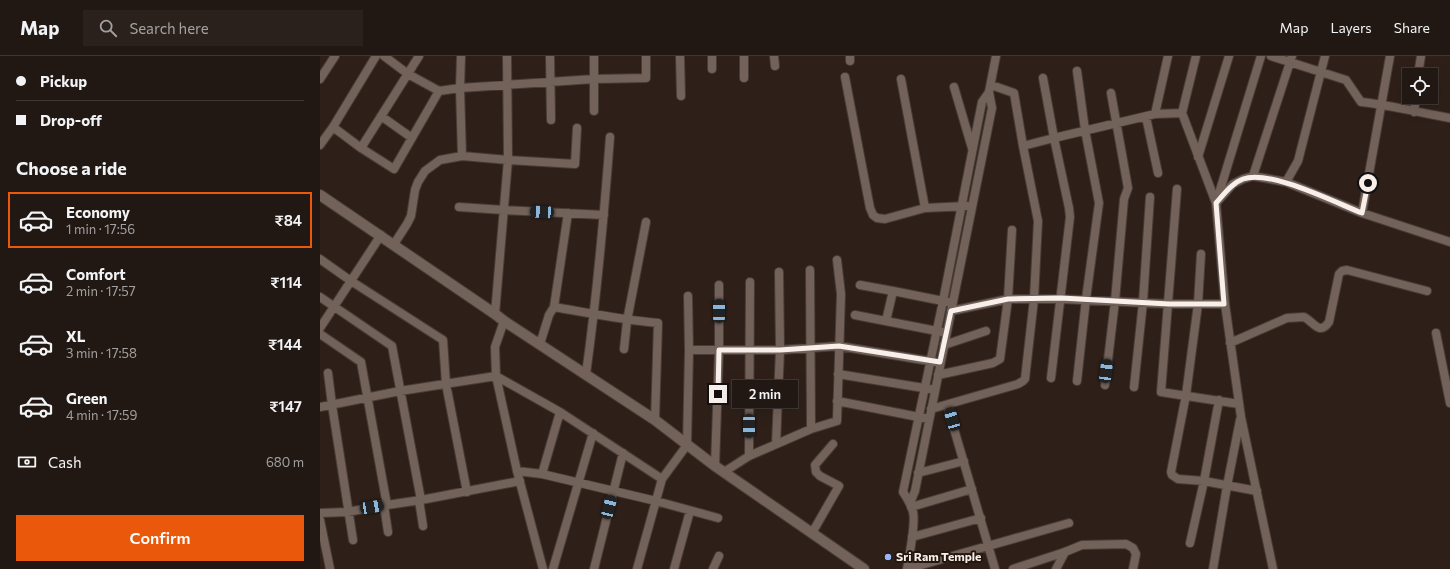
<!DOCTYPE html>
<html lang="en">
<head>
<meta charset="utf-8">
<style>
  :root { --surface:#221813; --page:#2a211c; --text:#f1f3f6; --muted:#a2a0a0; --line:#3f3733; --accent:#ea580c }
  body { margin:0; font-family:Commissioner,sans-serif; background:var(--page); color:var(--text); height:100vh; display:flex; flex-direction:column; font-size:15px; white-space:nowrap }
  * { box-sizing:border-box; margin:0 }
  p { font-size:13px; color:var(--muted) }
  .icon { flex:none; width:22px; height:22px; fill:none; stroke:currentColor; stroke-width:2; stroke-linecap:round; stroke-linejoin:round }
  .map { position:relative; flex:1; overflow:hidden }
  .details { display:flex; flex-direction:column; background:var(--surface); width:320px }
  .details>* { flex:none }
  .hud { display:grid; align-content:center; height:88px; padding:0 16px; background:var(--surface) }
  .buttons { position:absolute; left:1082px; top:12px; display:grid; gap:8px }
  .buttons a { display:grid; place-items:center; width:36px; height:36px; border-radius:0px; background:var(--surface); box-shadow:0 4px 16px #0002,0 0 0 1px var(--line); font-size:20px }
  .end { position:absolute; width:18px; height:18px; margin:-9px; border:5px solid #f9efea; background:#111; box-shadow:0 0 0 2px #111 }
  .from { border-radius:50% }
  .bubble { position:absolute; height:28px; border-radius:0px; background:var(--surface); box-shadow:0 4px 16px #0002,0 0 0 1px var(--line); font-size:13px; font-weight:600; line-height:28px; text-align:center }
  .car { position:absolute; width:12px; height:24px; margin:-12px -6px; border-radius:5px; box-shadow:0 0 3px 1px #0007; background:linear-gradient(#222 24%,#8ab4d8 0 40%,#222 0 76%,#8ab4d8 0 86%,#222 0) }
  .hud b { display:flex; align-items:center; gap:14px; height:38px; font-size:15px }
  .hud b+b { border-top:1px solid var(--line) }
  .hud i { width:10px; height:10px; background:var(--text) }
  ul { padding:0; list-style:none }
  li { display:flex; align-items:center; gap:12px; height:56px; margin:0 8px 6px; padding:0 8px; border:2px solid transparent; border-radius:0px }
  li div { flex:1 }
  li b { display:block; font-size:15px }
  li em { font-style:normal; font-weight:600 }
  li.active { border-color:var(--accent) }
  li>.icon { width:36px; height:36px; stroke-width:1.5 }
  h2 { padding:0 16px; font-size:18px; line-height:48px }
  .pay { display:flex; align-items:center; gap:10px; height:44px; padding:0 16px; font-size:15px }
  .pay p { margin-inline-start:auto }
  .action { display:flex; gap:8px; margin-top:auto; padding:8px 16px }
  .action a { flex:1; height:46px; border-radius:0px; background:var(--accent); color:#fff; font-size:16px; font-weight:600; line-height:46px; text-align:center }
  header { display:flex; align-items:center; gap:24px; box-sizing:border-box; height:56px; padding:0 20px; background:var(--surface); border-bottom:1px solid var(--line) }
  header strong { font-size:19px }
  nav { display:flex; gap:22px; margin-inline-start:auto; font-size:14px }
  .search { width:280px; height:36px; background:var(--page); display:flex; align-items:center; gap:10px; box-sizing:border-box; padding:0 14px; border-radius:0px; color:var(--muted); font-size:15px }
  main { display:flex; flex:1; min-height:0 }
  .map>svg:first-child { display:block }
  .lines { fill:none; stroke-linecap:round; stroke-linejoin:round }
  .minor-casing { stroke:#483c37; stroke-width:10 }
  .tertiary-casing { stroke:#483c37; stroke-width:12 }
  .minor { stroke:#73625a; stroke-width:8 }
  .tertiary { stroke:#73625a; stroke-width:10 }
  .route { stroke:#f9efea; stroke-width:5 }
  .poi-dot { fill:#99b5fd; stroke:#241710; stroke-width:1.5 }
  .labels { text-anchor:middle; stroke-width:4; stroke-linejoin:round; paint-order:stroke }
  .poi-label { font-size:12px; font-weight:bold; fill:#f9efea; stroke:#241710; text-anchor:start }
</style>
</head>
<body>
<header>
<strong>Map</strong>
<div class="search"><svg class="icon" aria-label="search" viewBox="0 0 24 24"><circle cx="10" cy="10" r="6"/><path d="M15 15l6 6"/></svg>Search here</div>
<nav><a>Map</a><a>Layers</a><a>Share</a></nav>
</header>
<main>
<section class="details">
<div class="hud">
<b><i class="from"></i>Pickup</b>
<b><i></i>Drop-off</b>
</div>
<h2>Choose a ride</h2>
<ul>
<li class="active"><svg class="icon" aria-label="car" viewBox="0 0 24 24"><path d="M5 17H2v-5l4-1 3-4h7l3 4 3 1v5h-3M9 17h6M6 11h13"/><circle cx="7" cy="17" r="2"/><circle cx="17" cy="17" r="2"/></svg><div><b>Economy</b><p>1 min · 17:56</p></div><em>₹84</em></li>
<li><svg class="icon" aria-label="car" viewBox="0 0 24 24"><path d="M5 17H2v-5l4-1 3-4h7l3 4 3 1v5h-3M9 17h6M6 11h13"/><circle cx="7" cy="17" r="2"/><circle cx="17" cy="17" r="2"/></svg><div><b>Comfort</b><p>2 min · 17:57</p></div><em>₹114</em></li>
<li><svg class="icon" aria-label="car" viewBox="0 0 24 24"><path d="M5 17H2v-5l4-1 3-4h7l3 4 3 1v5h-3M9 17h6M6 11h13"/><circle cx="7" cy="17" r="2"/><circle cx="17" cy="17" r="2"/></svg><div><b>XL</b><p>3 min · 17:58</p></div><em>₹144</em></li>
<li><svg class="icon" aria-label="car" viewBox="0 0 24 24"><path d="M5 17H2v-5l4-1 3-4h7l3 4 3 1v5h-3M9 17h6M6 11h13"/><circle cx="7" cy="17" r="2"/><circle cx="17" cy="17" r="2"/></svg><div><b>Green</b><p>4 min · 17:59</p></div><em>₹147</em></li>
</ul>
<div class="pay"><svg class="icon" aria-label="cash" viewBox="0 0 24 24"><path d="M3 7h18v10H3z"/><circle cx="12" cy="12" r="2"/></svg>Cash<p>680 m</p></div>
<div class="action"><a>Confirm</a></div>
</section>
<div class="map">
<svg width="1130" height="513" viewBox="0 0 1130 513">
  <rect width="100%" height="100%" fill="#2e2019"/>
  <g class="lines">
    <g class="minor-casing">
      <path id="minor" d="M64 0 88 18 119 35 140 32 274 23 326 22V0
        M141 0 140 32 142 100
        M230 0 231 64
        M274 0V55
        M360 0 361 40
        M392 0V13
        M424 0V22
        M454 0 455 10
        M876 0 862 57 896 147 905 248 921 361 953 513
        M951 0 1026 24 1041 46C1071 49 1100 57 1130 62
        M530 5V0
        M1098 19 1101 0
        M525 21 550 152 553 159 557 162 565 163 605 152 647 150
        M0 23 15 0
        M581 23 605 152
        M634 31 652 92
        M1094 56 1096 41
        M835 58 848 0
        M61 60 92 82
        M826 61 838 117
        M13 71 41 92 74 113 119 35
        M0 89 13 71 56 0
        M703 90 734 82 723 22
        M41 92 99 0
        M878 101 909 0
        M933 120 972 0
        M966 126 978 105 1005 0
        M857 133 841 336 919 348
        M897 144 941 0
        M896 147 913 128 923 123 933 120 966 126 1042 157 1130 186
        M139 151 184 154 284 159
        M1042 157 1070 0
        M74 188 87 168 91 160 95 134 98 126 105 115 120 104 142 100 188 104 255 108 257 72
        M881 198 878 248 866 339 851 416 852 419 858 423 884 425 937 435
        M0 203 31 225 123 284 126 328 147 436
        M490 214 491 373
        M540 229 573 235 566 265
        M573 235 628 246
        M0 241 72 290 101 444
        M234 251C269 257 303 264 338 267L335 364
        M631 255 688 243H741L849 248H905
        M175 258 188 104 187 0
        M535 259 622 276
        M184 265 175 291 176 320 197 415 223 513
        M0 272 61 179
        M1116 277 1130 347
        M0 278 41 306 67 449
        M910 287 967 262 984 261C994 266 999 280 1009 266L1019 218 1022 215 1027 214 1107 235
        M220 288 229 259 234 251 248 157
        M624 289 666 275
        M304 293 307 265 326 166
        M369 294H460L519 290 615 306
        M8 317 12 349 33 484
        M266 318C277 239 284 160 290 81
        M518 318 610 333
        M618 319 673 307 680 303 688 243 692 174
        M731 322 750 161 749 152 734 82 835 58 862 57
        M757 325 766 243 779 147 765 74 757 15
        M785 329 795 245 804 143 808 132 791 37
        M814 331 823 246 830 141
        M517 345 609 363
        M627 349 675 513
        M0 351 80 335 176 320 240 356 342 423
        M611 353 698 328 703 325 705 323 714 243 718 165 703 90 694 37 671 29
        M456 388 460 294 459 216
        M429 400 430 226
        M395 410 399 294V229
        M197 415 222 418 336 445 398 462
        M404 416 429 400 491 373 517 365 521 238 517 204
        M598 417 644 405
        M222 418 240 356
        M99 444 103 470
        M590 447 595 435 672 52 669 36 676 0
        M64 449 68 476
        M591 451 652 433
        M0 457 27 456 67 449 101 444 200 425
        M0 464 10 513
        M492 477 519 430 500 420 496 416 495 409 513 388
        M592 481 661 462
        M870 487 884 425 899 344
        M233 513 273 377
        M274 513 303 397
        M317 513 342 423 367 389 369 294 368 240
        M354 513 370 455
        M393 513 399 500
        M587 513C589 501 596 467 593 456 591 448 587 442 583 436L623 245 662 46 669 36
        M587 513 749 467
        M693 513 745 496 762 489 806 488 813 492 816 498 813 513
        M736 513 745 496
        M893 513 907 430 920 364"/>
    </g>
    <g class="tertiary-casing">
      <path id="tertiary" d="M0 139 175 258 184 265 335 364 395 410 544 513"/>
    </g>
    <use href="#minor" class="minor"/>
    <use href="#tertiary" class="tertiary"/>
  </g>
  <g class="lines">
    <path class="route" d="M398 338 399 294H460L519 290 620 306 631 255 688 243 741 242 849 248H904L896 147C904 138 912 127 923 123 950 113 1016 147 1042 157L1048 127"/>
  </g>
  <circle class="poi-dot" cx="568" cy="501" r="4"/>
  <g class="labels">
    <g class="poi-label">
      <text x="576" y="505">Sri Ram Temple</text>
    </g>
  </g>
</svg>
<div class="buttons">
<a><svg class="icon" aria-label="locate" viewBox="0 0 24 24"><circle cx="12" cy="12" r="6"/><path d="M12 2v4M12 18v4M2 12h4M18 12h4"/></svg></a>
</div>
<i class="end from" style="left:1048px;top:127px"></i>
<i class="end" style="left:398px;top:338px"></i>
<div class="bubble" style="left:412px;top:324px;width:66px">2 min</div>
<i class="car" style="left:222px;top:156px;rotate:273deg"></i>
<i class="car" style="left:399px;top:255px;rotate:0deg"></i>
<i class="car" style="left:786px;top:315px;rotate:7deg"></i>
<i class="car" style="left:632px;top:363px;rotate:344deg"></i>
<i class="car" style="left:429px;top:370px;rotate:180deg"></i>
<i class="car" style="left:52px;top:451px;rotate:80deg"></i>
<i class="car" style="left:289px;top:451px;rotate:14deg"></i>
</div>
</main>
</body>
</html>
